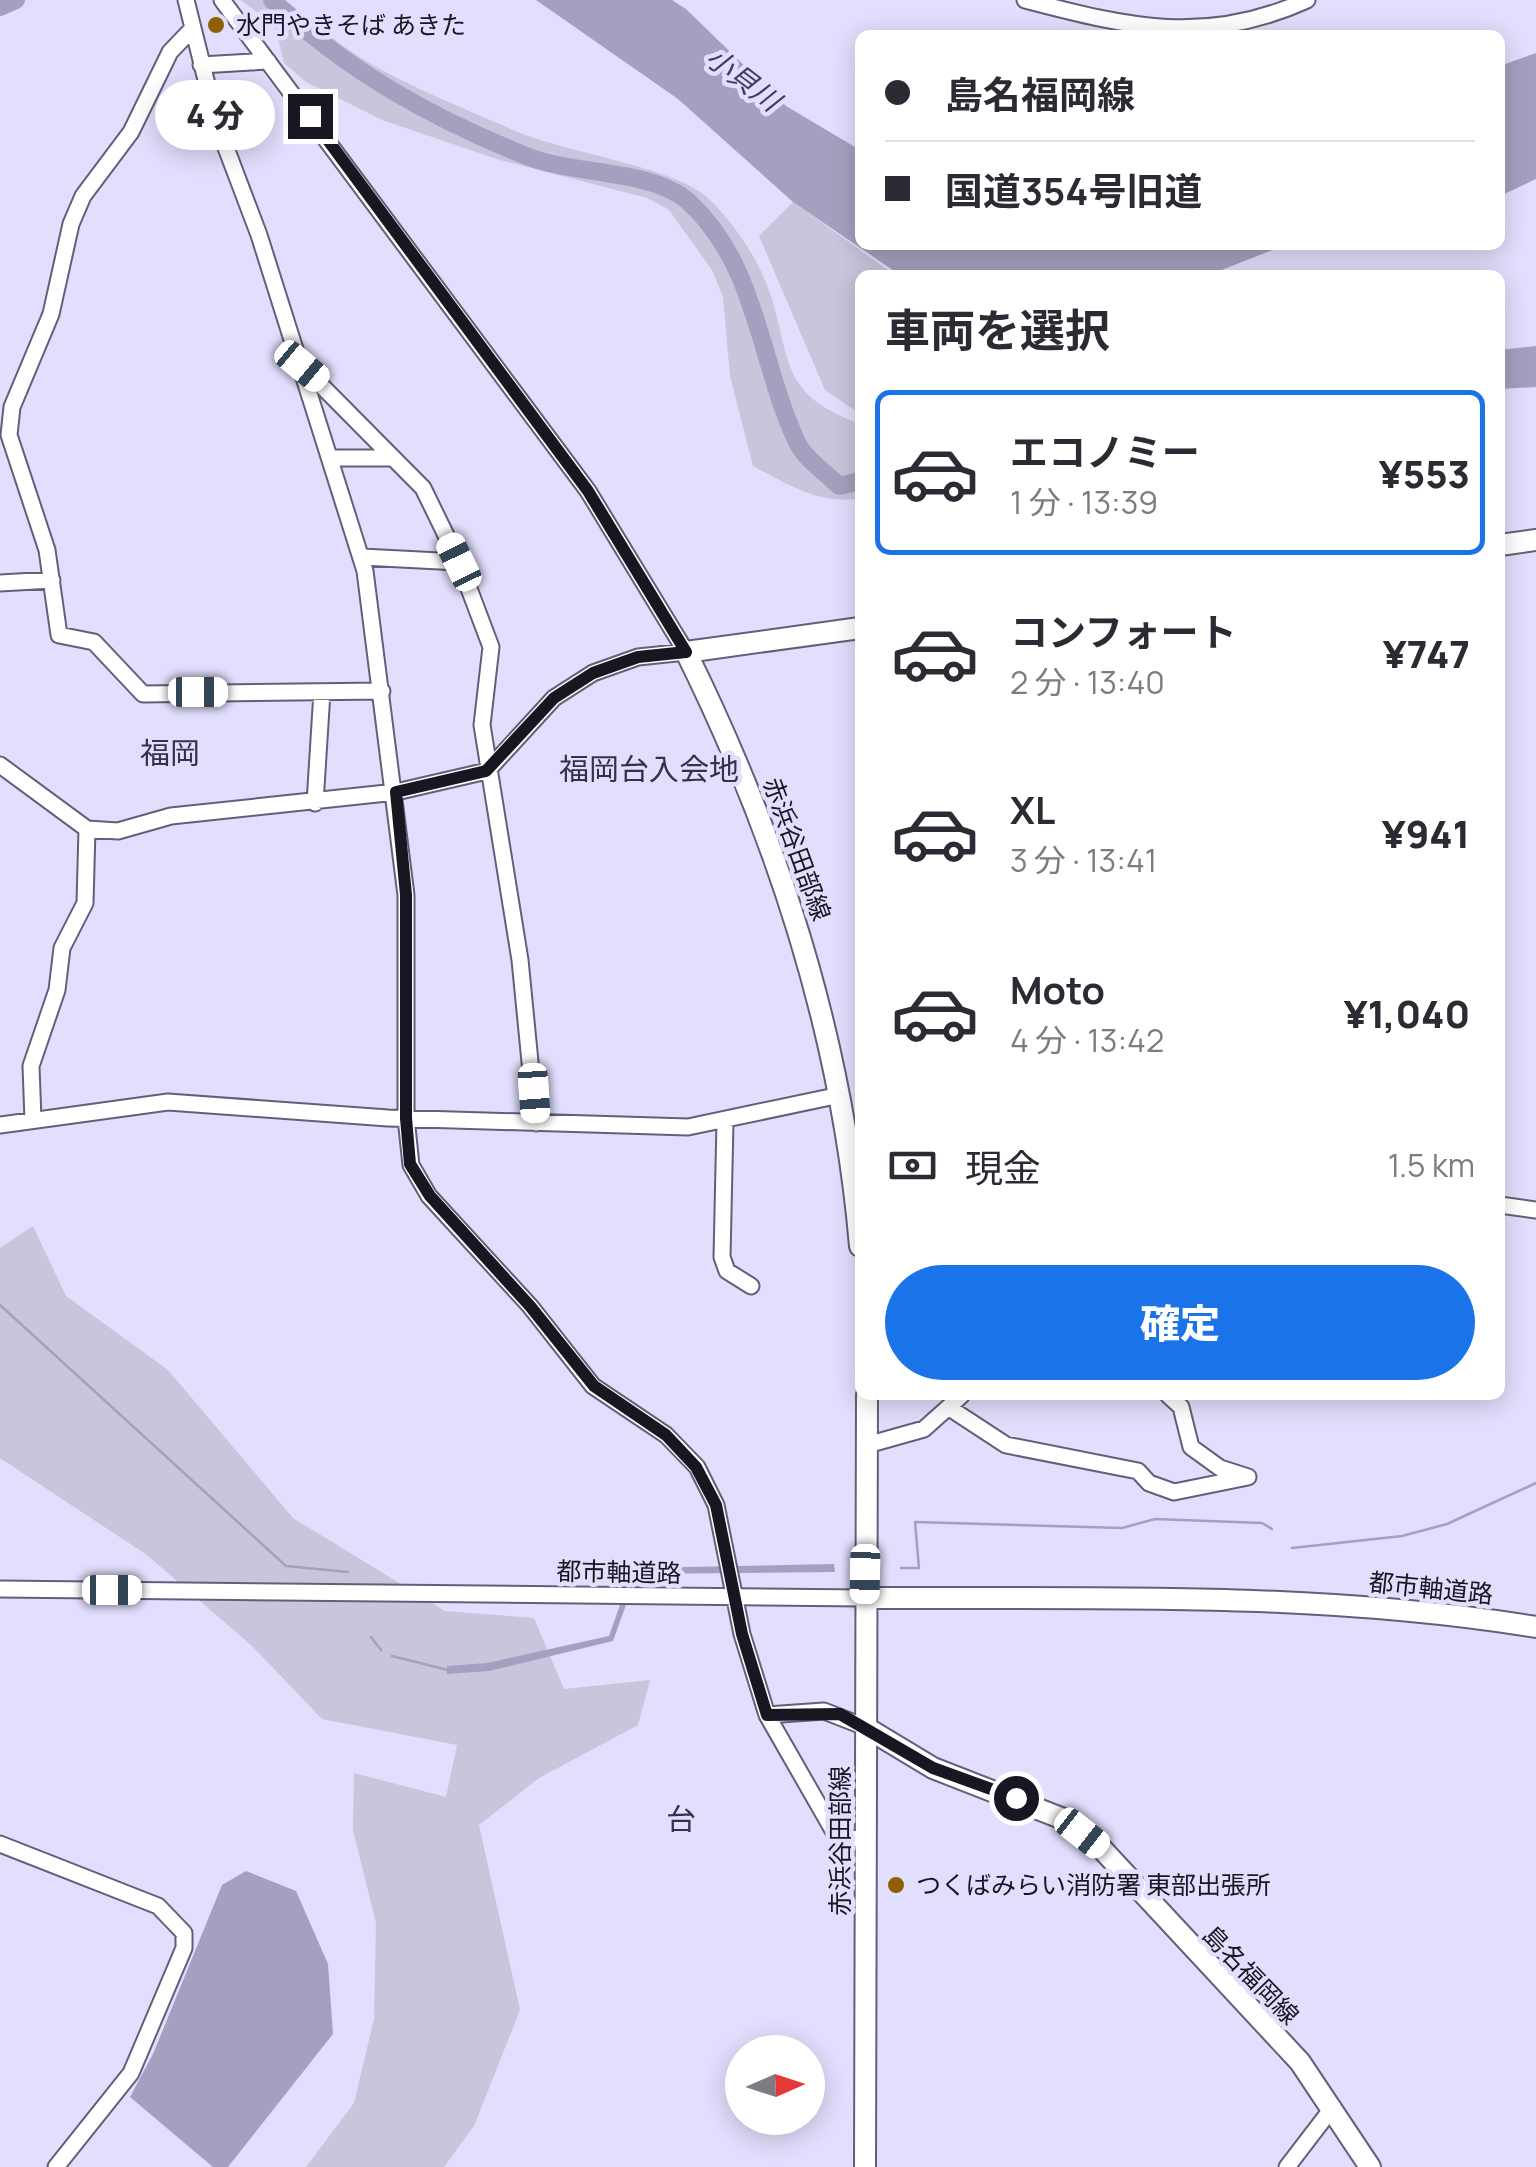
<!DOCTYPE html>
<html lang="ja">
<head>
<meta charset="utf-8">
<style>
  :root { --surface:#fff; --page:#f2f2f3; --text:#2b2b33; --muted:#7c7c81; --line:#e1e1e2; --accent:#1a73e8 }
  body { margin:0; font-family:Manrope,"Noto Sans JP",sans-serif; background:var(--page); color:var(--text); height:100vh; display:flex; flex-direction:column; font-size:38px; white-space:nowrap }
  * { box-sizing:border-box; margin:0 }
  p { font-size:32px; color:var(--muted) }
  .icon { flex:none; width:55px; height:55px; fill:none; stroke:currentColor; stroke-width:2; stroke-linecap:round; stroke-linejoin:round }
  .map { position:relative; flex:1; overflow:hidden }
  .drawer { position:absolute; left:855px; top:270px; width:650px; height:1130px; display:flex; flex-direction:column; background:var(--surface); border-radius:15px; box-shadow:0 5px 25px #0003 }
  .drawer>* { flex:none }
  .top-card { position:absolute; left:855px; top:30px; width:650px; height:220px; border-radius:15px; box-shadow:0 5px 25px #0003; display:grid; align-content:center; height:220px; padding:0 30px; background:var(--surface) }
  .needle { width:65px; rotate:87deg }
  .tools { position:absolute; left:725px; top:2035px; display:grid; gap:20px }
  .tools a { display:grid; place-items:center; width:100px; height:100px; border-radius:50%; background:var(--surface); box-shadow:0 5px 25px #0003; font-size:50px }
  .end { position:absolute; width:45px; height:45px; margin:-22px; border:12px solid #181721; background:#fff; box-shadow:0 0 0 5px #fff }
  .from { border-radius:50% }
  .bubble { position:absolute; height:70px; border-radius:35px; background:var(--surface); box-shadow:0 5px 25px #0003; font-size:32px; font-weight:800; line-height:70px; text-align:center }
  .car { position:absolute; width:30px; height:60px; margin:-30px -15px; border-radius:12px; box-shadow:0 0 8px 2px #0007; background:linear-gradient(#fff 24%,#345 0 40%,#fff 0 76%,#345 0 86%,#fff 0) }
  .top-card b { display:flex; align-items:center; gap:35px; height:95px; font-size:38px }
  .top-card b+b { border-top:2px solid var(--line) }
  .top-card i { width:25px; height:25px; background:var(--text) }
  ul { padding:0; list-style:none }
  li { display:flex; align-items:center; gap:30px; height:165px; margin:0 20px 15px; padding:0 10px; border:5px solid transparent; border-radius:15px }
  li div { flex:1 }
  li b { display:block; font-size:38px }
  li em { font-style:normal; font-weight:800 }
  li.selected { border-color:var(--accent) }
  li>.icon { width:90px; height:90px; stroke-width:1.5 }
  h2 { padding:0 30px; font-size:45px; line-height:120px }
  .pay { display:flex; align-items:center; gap:25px; height:110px; padding:0 30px; font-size:38px }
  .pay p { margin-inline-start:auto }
  .button { display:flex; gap:20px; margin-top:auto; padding:20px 30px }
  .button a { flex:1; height:115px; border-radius:60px; background:var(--accent); color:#fff; font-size:40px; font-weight:800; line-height:115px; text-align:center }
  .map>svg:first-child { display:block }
  .green { fill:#c8c5dc }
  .water { fill:#a4a0bf }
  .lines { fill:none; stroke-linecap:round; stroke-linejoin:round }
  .stream { stroke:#a4a0bf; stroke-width:2.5 }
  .river { stroke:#a4a0bf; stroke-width:18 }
  .minor-casing { stroke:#635f79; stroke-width:19 }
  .major-casing { stroke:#635f79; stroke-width:24 }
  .minor { stroke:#fff; stroke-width:15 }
  .major { stroke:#fff; stroke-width:20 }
  .route { stroke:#181721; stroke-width:12 }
  .poi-dot { fill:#8f600a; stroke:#e2defd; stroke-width:4 }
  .labels { text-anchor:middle; stroke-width:9; stroke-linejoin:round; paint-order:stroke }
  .poi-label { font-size:25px; fill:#181721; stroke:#e2defd; text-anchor:start }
  .street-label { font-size:25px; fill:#181721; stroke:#e2defd }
  .water-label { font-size:28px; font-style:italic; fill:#433a66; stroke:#e2defd }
  .quarter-label { font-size:30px; fill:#343148; stroke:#e2defd }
</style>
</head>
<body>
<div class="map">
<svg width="1536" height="2167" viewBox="0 0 1536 2167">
  <rect width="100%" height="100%" fill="#e2defd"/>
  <path class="green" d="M241 0C253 0 275 0 286 2 308 14 325 34 346 48 395 82 457 105 511 129 562 153 677 166 710 200 737 227 759 260 771 296 792 365 781 394 860 424V498C821 506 787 484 753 466L730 376 723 297 712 270 669 210 647 198 500 160 382 120 306 82 284 63 275 26Z
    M793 202 895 275H860V414L825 390 759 236Z
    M33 1226 66 1296 168 1370 293 1518 445 1611 534 1618 564 1689 650 1680 638 1725 539 1778 479 1825 520 2010 474 2126 444 2167H306L354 2103 374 2019 376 1923 353 1830 354 1773 446 1797 457 1745 322 1719 252 1646 147 1555 0 1458V1248Z"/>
  <path class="water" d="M536 0H672L686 9 786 106 860 150V245H1285L1209 275H900L793 202 678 99Z
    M1536 53V179L1500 196V66Z
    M1536 346V387L1500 389V350Z
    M834 1564 835 1572 637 1574 613 1641 489 1671 447 1674V1666L487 1663 609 1636 633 1568Z
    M246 1871 296 1891 328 1964 333 2034 228 2167H213L130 2097 153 2054 222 1885Z"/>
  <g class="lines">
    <path class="stream" d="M0 1305 286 1566 348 1572
      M1292 1548 1402 1536 1447 1524 1536 1483
      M901 1568H919L915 1522 1122 1528 1155 1519 1262 1523 1272 1529
      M371 1637 381 1650
      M392 1656 448 1670"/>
    <path class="river" d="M272 0C347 71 433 119 529 157 575 175 652 169 689 202 758 266 759 362 797 442 804 458 826 473 839 486L860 481
      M0 7 16 0"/>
    <g class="minor-casing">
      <path id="minor" d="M186 0 217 124 259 235 365 571 406 895V1118L411 1165 429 1196 530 1306 593 1386 666 1435 697 1467 716 1505 742 1634 767 1715 834 1832 842 1838 865 1839
        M1025 0C1128 27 1206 46 1307 0
        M192 29 170 52 131 132 83 196 71 224 51 314 12 407 9 435 47 550 59 635 94 642 143 694 382 691
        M201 65 268 61
        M302 366 423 488 459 562 491 647 482 725 520 960 536 1123
        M332 458H390
        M362 557 459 562
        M0 583 52 580
        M0 765 87 829 118 831 171 816 396 792 487 771 554 698 593 673 638 657 686 652 588 491 222 0
        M315 803 322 692
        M33 1120 31 1066 57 990 62 948 85 903 87 829
        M725 1122 722 1257 727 1271 751 1286
        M0 1125 168 1102 388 1118 688 1127 840 1095
        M1500 1205 1536 1210
        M951 1409 1006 1445 1138 1471 1149 1483 1174 1492 1248 1477 1220 1468 1191 1447 1181 1407 1168 1395
        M867 1445 924 1429 962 1395
        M0 1589 865 1598
        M767 1715 824 1711 865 1727
        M0 1844 158 1906 184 1933V1948L131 2073 56 2167
        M1287 2167 1333 2107"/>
    </g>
    <g class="major-casing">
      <path id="major" d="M1500 545 1536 540
        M860 628 686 652C779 840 842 1036 860 1246
        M865 1598C1090 1599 1313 1591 1536 1627
        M865 1727 933 1768 1061 1818 1102 1849 1300 2062 1370 2167
        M865 2167 867 1395"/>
    </g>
    <use href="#minor" class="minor"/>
    <use href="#major" class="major"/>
  </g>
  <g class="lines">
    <path class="route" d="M310 116 588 491 686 652 638 657 593 673 554 698 486 771 396 792 406 895V1118L410 1164 430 1196 530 1306 594 1386 666 1435 696 1467 716 1505 742 1634 767 1715 840 1714 933 1768 1016 1798"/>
  </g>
  <g class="poi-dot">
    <circle cx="216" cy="25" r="10"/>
    <circle cx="896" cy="1885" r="10"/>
  </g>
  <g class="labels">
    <g class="poi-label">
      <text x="236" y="34">水門やきそば あきた</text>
      <text x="916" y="1894">つくばみらい消防署 東部出張所</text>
    </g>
    <g class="street-label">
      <text transform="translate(797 849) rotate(70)" y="9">赤浜谷田部線</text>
      <text transform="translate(619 1572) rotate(1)" y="9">都市軸道路</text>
      <text transform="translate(1431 1588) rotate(6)" y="9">都市軸道路</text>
      <text transform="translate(840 1841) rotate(-90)" y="9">赤浜谷田部線</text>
      <text transform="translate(1251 1975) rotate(46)" y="9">島名福岡線</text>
    </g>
    <g class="water-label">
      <text transform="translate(743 79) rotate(37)" y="10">小貝川</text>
    </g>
    <g class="quarter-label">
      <text x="170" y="764">福岡</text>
      <text x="649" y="780">福岡台入会地</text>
      <text x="681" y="1830">台</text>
    </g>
  </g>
</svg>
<div class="tools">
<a><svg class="needle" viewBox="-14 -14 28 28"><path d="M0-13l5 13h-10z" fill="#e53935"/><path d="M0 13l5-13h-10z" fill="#7c7c81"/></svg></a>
</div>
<i class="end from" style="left:1016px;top:1798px"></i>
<i class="end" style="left:310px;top:116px"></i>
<div class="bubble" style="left:155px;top:80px;width:120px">4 分</div>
<i class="car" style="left:302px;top:366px;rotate:130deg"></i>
<i class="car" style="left:459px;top:562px;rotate:334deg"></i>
<i class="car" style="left:198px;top:692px;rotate:90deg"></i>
<i class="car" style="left:534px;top:1093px;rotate:176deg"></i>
<i class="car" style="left:865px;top:1574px;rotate:181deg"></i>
<i class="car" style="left:112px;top:1590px;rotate:90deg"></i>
<i class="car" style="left:1082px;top:1833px;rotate:128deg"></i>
<div class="top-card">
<b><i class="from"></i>島名福岡線</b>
<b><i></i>国道354号旧道</b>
</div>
<section class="drawer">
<h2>車両を選択</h2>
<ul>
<li class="selected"><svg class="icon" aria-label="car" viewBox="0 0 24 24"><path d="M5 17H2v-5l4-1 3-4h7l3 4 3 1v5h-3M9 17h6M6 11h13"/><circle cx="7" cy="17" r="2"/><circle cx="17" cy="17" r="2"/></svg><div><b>エコノミー</b><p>1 分 · 13:39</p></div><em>¥553</em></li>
<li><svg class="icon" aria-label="car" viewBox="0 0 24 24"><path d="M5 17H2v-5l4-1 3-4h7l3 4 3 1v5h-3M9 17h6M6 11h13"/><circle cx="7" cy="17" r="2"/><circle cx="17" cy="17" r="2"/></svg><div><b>コンフォート</b><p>2 分 · 13:40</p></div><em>¥747</em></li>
<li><svg class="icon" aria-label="car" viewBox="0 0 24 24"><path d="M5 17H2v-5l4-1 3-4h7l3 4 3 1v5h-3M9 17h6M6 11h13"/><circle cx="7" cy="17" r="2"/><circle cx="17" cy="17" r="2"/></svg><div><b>XL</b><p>3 分 · 13:41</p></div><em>¥941</em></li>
<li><svg class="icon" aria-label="car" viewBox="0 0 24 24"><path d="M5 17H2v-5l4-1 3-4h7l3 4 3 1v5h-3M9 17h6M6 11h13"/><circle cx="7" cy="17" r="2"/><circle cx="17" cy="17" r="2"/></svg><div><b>Moto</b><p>4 分 · 13:42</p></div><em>¥1,040</em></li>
</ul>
<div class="pay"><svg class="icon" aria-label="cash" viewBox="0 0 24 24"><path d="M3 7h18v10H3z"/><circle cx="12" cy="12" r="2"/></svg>現金<p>1.5 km</p></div>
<div class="button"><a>確定</a></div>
</section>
</div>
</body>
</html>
